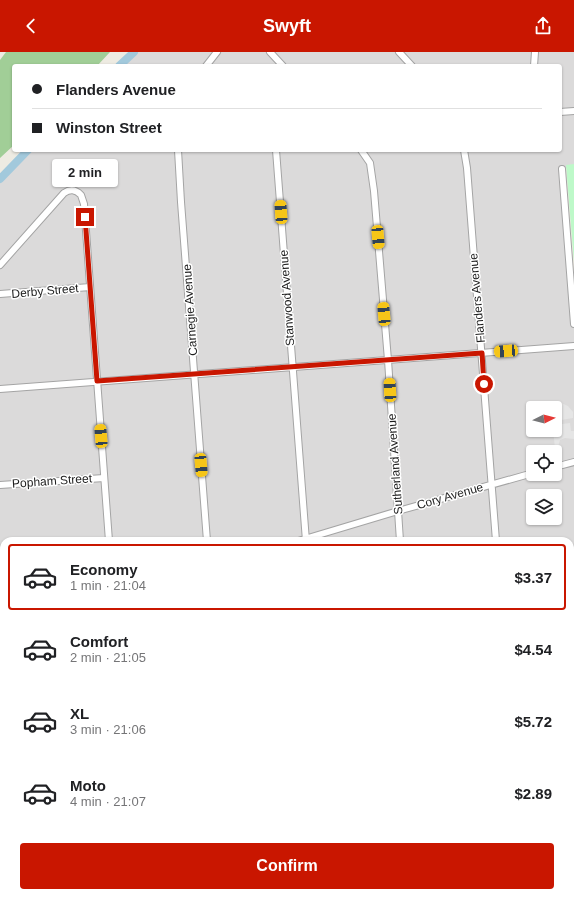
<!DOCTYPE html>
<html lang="en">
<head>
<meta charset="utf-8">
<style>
  :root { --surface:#fff; --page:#f6f6f6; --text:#202124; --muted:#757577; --line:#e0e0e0; --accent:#c91600 }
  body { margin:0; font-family:Helvetica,sans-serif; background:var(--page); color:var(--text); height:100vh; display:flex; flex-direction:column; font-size:15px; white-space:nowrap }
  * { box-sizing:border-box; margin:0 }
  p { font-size:13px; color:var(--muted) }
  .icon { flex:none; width:22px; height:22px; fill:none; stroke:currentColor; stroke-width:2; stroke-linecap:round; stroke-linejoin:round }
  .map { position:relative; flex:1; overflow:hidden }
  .details { position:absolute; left:0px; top:485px; width:574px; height:360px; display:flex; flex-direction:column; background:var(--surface); border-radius:12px 12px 0 0; box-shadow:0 1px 3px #0004 }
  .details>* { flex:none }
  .top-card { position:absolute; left:12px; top:12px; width:550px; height:88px; border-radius:4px; box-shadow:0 1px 3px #0004; display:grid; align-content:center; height:88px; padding:0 20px; background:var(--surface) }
  .needle { width:26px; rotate:84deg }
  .controls { position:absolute; left:526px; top:349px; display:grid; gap:8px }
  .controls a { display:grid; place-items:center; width:36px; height:36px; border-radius:4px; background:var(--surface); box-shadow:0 1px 3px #0004; font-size:20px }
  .end { position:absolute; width:18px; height:18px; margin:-9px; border:5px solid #c91600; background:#fff; box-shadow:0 0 0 2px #fff }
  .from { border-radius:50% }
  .bubble { position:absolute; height:28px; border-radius:4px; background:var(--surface); box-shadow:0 1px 3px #0004; font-size:13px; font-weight:700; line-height:28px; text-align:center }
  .car { position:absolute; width:12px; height:24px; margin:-12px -6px; border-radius:5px; box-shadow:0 0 3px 1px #0007; background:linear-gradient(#f5c518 24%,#345 0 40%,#f5c518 0 76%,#345 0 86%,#f5c518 0) }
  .top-card b { display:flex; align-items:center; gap:14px; height:38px; font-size:15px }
  .top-card b+b { border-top:1px solid var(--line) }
  .top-card i { width:10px; height:10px; background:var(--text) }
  ul { padding:7px 0 0; list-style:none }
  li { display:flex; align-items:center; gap:12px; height:66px; margin:0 8px 6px; padding:0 12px; border:2px solid transparent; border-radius:4px }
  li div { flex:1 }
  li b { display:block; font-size:15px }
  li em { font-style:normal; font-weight:700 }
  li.active { border-color:var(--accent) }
  li>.icon { width:36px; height:36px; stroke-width:1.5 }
  .primary-button { display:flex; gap:8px; margin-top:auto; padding:8px 20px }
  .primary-button a { flex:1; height:46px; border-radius:4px; background:var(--accent); color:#fff; font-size:16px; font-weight:700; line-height:46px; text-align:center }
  header { display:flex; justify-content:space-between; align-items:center; height:52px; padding:0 20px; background:var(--accent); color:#fff; font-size:18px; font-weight:700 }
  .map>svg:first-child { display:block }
  .residential { fill:#dbdada; fill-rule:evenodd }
  .forest { fill:#a1ce97 }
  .park { fill:#bef9c9 }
  .parking { fill:#e5e5e5 }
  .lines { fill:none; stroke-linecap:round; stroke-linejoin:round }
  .canal { stroke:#a2c9dc; stroke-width:8 }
  .minor-casing { stroke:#a4a4a4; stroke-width:8 }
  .tertiary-casing { stroke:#a4a4a4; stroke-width:10 }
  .minor { stroke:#fff; stroke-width:6 }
  .tertiary { stroke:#fff; stroke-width:8 }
  .route { stroke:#c91600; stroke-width:5 }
  .labels { text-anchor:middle; stroke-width:3; stroke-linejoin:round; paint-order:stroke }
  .street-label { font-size:12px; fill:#1d1d1d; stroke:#fff }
</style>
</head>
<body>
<header><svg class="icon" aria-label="back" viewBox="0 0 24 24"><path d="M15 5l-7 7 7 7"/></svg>Swyft<svg class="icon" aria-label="share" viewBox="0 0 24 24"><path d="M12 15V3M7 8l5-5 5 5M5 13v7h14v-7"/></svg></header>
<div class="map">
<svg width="574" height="845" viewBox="0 0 574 845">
  <rect width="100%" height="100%" fill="#eeebe2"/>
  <path class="residential" d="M134 0H574V115L563 117 574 273V845H0V127L28 98H560V14H119ZM533 356H555V378H533ZM533 400H555V422H533ZM533 444H555V466H533ZM4 489H570V841H4Z"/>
  <path class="forest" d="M6 0H110L97 14H14V93L0 106V8Z"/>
  <path class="park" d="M574 112V210L566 113Z"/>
  <path class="parking" d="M550 351H561L568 354 573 360V366L555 369V356H544Z
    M570 371 571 379H574V387L565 386 560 388 558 395 560 404 556 405 553 378H555V373Z"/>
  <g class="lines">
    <path class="canal" d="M119 14 134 0
      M0 127 28 98"/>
    <g class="minor-casing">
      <path id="minor" d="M270 0 283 14
        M399 0 412 14
        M206 14 217 0
        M534 14 535 0
        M560 60 574 59
        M178 98 181 150 207 489
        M276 98 306 489
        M361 98 370 111 374 139 388 308 400 489
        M464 98 467 116 496 489
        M562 117 574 272
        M0 213 64 141C70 137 75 137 81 143L84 152 109 489
        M0 242 90 235
        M0 337 574 294
        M555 415 574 410
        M0 433 104 426
        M298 489 398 459 533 421
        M570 509 574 508
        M0 528 4 527
        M0 643 4 708
        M0 756 4 755
        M333 841V845
        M428 841V845
        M523 841V845
        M89 845 136 841"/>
    </g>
    <g class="tertiary-casing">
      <path id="tertiary" d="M570 712H574
        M234 841 235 845"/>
    </g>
    <use href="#minor" class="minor"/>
    <use href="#tertiary" class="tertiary"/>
  </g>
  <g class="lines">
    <path class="route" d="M85 165 97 329 482 301 484 332"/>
  </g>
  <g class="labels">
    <g class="street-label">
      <text transform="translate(45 239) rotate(-5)" y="4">Derby Street</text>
      <text transform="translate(287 246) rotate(-94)" y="4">Stanwood Avenue</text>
      <text transform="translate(477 246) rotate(-95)" y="4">Flanders Avenue</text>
      <text transform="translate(190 258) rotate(-94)" y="4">Carnegie Avenue</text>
      <text transform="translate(395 412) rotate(-94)" y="4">Sutherland Avenue</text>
      <text transform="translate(52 429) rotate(-4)" y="4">Popham Street</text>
      <text transform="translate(450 444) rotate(-16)" y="4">Cory Avenue</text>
    </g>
  </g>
</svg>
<div class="controls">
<a><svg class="needle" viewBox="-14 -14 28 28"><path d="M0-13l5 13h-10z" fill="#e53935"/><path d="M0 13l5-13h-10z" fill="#757577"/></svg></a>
<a><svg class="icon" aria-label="locate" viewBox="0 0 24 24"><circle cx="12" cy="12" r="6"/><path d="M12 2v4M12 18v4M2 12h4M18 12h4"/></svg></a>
<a><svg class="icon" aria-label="layers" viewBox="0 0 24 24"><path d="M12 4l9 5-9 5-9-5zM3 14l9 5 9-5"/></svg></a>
</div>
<i class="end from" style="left:484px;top:332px"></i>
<i class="end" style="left:85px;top:165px"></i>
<div class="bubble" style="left:52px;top:107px;width:66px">2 min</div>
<i class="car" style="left:281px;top:160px;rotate:356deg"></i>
<i class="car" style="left:378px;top:185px;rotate:175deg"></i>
<i class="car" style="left:384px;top:262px;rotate:355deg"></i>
<i class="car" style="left:506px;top:299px;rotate:266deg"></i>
<i class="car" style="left:390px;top:338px;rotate:357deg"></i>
<i class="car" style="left:101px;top:384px;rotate:355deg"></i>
<i class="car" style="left:201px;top:413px;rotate:175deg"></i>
<div class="top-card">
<b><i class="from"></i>Flanders Avenue</b>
<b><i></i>Winston Street</b>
</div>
<section class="details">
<ul>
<li class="active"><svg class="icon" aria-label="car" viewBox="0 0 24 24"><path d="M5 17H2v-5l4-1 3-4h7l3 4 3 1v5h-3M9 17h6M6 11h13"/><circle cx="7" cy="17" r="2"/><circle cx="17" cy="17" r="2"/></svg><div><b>Economy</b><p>1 min · 21:04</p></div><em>$3.37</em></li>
<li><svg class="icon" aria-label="car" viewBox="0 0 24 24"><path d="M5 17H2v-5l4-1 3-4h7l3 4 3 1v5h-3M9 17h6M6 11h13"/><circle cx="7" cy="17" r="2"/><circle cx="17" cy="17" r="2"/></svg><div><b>Comfort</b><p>2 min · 21:05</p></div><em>$4.54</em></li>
<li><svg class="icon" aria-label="car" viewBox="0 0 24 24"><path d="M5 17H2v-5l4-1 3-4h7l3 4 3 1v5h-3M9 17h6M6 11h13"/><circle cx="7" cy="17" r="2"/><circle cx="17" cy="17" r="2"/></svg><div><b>XL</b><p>3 min · 21:06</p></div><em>$5.72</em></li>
<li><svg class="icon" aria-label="car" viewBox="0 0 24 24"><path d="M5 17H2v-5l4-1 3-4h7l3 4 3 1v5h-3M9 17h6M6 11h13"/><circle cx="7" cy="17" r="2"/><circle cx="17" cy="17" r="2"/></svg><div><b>Moto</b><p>4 min · 21:07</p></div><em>$2.89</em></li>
</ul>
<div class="primary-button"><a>Confirm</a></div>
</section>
</div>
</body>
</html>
